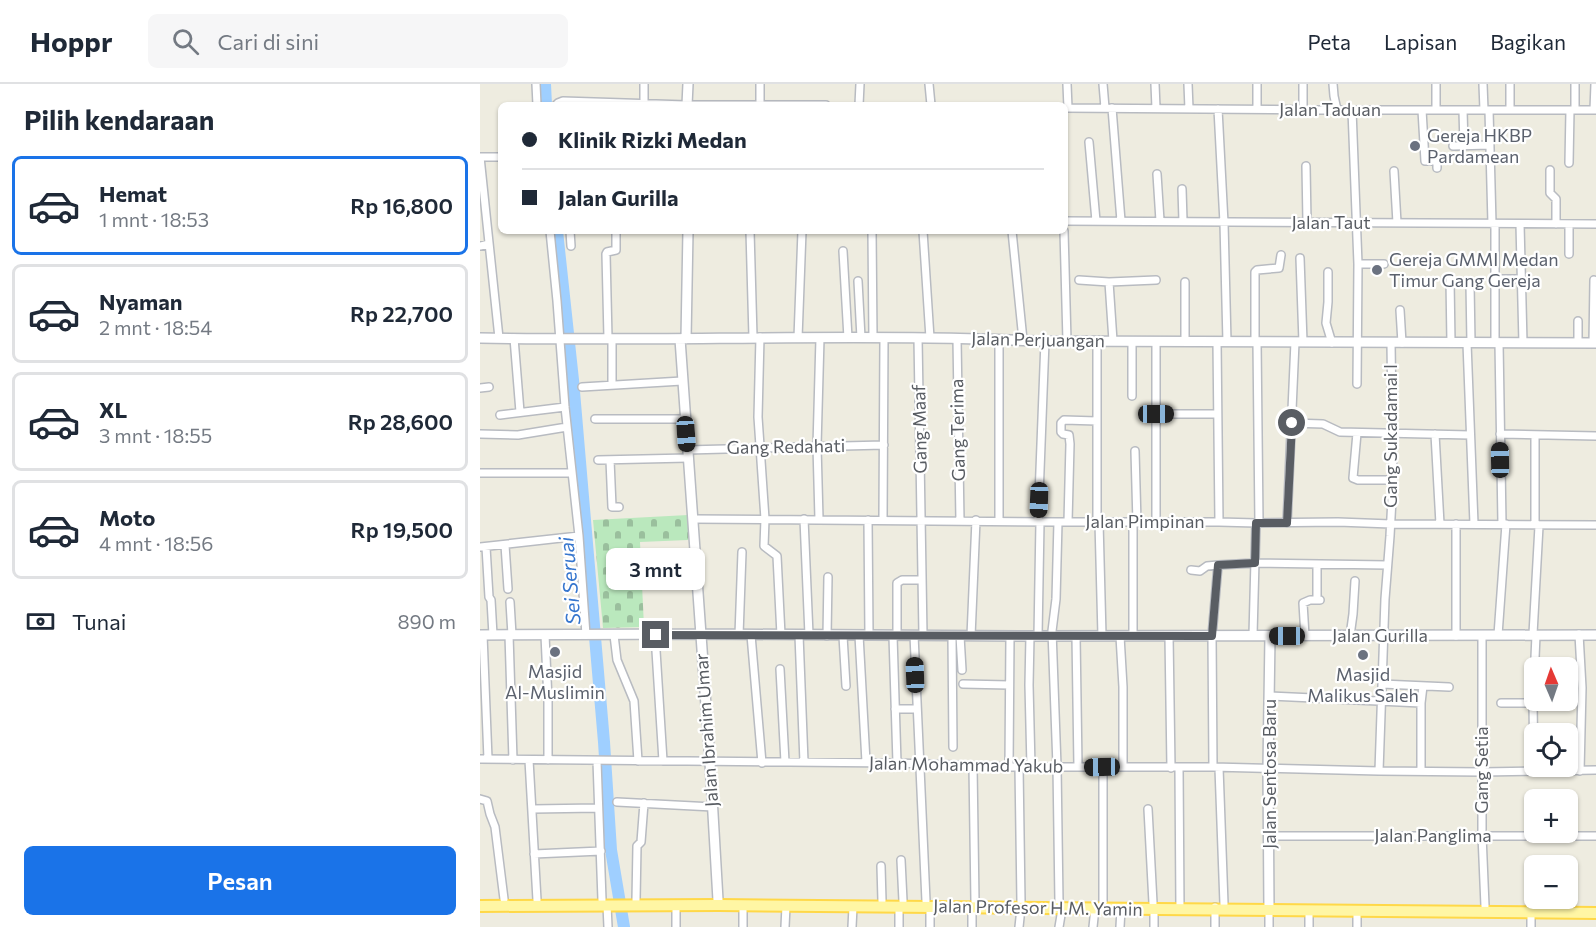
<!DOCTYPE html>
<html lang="id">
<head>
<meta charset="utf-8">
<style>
  :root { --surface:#fff; --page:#f6f6f7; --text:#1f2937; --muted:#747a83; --line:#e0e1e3; --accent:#1a73e8 }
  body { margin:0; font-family:Commissioner,sans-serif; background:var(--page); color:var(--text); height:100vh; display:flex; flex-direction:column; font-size:22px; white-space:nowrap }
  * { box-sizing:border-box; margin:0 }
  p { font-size:20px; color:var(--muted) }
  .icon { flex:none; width:33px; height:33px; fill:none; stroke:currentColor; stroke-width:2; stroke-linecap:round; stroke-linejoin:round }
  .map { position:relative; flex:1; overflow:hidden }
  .side { display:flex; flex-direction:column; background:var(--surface); width:480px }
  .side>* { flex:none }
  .guide { position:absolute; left:18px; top:18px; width:570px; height:132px; border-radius:9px; box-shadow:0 2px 4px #0004; display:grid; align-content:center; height:132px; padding:0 24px; background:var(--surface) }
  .needle { width:39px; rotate:358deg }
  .controls { position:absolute; left:1044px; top:573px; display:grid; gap:12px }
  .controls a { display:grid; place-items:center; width:54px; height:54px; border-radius:9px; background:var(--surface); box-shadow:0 2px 4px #0004; font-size:30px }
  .end { position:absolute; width:27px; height:27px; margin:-14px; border:8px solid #595d63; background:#fff; box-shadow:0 0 0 3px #fff }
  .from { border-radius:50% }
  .bubble { position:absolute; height:42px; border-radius:9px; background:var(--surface); box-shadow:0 2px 4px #0004; font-size:20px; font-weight:600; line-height:42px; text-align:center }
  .car { position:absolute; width:18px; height:36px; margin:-18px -9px; border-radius:8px; box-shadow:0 0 4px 2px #0007; background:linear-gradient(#222 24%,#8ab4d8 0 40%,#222 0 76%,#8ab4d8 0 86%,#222 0) }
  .guide b { display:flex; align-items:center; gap:21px; height:57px; font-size:22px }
  .guide b+b { border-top:2px solid var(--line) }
  .guide i { width:15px; height:15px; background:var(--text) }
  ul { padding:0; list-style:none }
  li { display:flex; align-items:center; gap:18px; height:99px; margin:0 12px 9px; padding:0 12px; border:3px solid var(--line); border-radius:9px }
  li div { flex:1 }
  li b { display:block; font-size:22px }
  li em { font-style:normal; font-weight:600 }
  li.current { border-color:var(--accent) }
  li>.icon { width:54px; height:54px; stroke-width:1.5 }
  h2 { padding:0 24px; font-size:27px; line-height:72px }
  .pay { display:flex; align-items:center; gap:15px; height:66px; padding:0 24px; font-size:22px }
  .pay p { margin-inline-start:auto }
  .cta { display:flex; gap:12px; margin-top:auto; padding:12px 24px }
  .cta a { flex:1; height:69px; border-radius:9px; background:var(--accent); color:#fff; font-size:24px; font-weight:600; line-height:69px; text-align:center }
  header { display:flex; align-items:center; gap:36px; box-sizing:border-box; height:84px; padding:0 30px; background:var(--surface); border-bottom:2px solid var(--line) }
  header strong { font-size:28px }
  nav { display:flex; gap:33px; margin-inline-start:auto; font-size:21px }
  .search { width:420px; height:54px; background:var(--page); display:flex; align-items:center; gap:15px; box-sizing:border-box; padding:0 21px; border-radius:9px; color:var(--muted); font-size:22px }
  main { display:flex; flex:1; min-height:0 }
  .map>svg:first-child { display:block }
  .cemetery { fill:url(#cemetery-stones) }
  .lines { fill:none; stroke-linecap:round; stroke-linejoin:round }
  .river { stroke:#9fcfff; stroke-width:12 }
  .minor-casing { stroke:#b8bbc1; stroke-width:10 }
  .tertiary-casing { stroke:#b8bbc1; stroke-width:12 }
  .primary-casing { stroke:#ffd848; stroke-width:14 }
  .minor { stroke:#fff; stroke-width:7 }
  .tertiary { stroke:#fff; stroke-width:9 }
  .primary { stroke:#fff6a4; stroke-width:10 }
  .route { stroke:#595d63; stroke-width:8 }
  .worship-dot { fill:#6b7280; stroke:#fff; stroke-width:2 }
  .labels { text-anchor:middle; stroke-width:4.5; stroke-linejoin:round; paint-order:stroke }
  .street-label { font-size:18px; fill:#595d63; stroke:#fff }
  .worship-label { font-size:18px; fill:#5b616d; stroke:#fff; text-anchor:start }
  .water-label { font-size:20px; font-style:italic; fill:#3676ce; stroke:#fff }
</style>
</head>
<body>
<header>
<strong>Hoppr</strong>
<div class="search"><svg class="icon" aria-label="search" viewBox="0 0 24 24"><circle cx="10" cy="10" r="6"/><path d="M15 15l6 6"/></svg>Cari di sini</div>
<nav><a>Peta</a><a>Lapisan</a><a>Bagikan</a></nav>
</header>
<main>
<section class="side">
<h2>Pilih kendaraan</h2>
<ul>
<li class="current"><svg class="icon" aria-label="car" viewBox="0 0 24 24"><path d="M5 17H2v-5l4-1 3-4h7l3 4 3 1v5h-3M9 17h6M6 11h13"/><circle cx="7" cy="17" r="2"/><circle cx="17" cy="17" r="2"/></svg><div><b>Hemat</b><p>1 mnt · 18:53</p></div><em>Rp 16,800</em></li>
<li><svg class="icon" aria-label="car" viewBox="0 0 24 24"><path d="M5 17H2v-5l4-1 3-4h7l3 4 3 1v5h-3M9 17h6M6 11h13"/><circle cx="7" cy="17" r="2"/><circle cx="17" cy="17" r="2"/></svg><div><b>Nyaman</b><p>2 mnt · 18:54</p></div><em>Rp 22,700</em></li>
<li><svg class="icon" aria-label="car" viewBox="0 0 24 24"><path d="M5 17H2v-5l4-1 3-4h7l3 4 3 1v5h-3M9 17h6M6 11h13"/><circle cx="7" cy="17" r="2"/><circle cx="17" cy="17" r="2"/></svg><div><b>XL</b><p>3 mnt · 18:55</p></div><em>Rp 28,600</em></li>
<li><svg class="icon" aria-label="car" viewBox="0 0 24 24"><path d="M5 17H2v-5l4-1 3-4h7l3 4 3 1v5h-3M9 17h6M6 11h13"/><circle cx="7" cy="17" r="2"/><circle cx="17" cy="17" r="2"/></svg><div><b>Moto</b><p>4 mnt · 18:56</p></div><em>Rp 19,500</em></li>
</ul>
<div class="pay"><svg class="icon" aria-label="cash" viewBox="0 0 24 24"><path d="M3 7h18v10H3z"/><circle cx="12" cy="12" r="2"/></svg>Tunai<p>890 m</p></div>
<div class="cta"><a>Pesan</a></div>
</section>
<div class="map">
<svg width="1116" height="843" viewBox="0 0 1116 843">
  <defs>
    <pattern id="cemetery-stones" width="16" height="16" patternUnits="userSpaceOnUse" patternTransform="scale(1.5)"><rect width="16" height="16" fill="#bae8bd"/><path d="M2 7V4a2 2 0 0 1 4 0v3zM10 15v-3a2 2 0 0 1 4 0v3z" fill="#9abf9d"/></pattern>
  </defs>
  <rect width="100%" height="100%" fill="#eeece0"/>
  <path class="cemetery" d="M208 431V456L160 458 164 543 123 544 113 436Z"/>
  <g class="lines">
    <path class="river" d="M65 0 66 21
      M77 147 93 296 124 658 131 766 144 843"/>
    <g class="minor-casing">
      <path id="minor" d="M56 0 57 21
        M280 0V20
        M449 0 451 21
        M587 0 588 24
        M623 0 625 24
        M675 0 676 24
        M708 0 709 25
        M777 0V25
        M823 0V26
        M853 0 854 12 857 26
        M956 0V25
        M1003 0 1004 26
        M1030 0V26
        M1095 0V26
        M164 20V0
        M76 21 78 19 83 17 207 21
        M207 21H346
        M379 21 380 0
        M585 24 857 26H1116
        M632 24 641 137
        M738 25 744 139 747 258
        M872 26 878 180 877 300
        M942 26 945 77H955L957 79V84
        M983 26 984 62
        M1009 26 1012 140
        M1114 26 1115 0
        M609 58 616 137
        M973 62 1010 61
        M0 73 19 254
        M0 73H21
        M1089 79 1090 26
        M826 82 827 138
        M1070 86V109L1076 115V140
        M914 87 917 139
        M677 90 680 137
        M702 105 703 137
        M585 137 1116 140
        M1040 140 1043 259
        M1089 140V170
        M70 147 77 217 85 323 99 452 106 551
        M90 147 91 162
        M270 147 273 253
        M392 147 393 254
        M443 147 450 254
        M532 147 543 256
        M584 147 587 257
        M0 162 9 160
        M363 167 368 254
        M820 174 823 258
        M878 180H904
        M848 188V218L846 239 852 259
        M1022 195H1042
        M599 196 629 198
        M970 196 971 259
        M378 197 381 254
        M705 198V257
        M990 200 991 259
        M920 226 922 259
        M280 253 278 333 285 435 284 462 297 472 301 551
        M34 254 40 328
        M128 254 126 170 127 168 136 166V147
        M318 254 322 147
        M438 254 443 551
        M132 255V301
        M477 255 480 437
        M617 257V438
        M633 257 629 198 676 196
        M652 257V312
        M676 257V439
        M737 258 739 438
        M775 258V188L777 186 799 184 801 171
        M777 258 779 439
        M987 259 994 440
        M1015 259C1015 219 1015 180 1015 140
        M1019 259 1022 440
        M1098 259V237
        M1113 259 1114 196
        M102 303 202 297
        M0 304 9 303
        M676 330H737
        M20 331 85 323
        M115 335H205
        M812 339 843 340 860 348 990 351
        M877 349 873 394 878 396H913
        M0 350 38 351 87 343
        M955 350 960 440
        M1020 350 1116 352
        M207 366 404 361
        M655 367 657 439
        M118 376 208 374
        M130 376 132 423H139
        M0 389H92
        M213 435 578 438H739L776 439 858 438 911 440 1116 441
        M324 435 329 551
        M339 435 337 362 340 254
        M388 436 389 551
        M403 436 404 254
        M519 437V256
        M558 438 565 257
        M578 438 576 515 572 547 577 682 579 818
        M588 438 590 360 589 351 583 350 581 348V339L584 336 617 337
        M619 438 622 552
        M807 439 815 258
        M976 440V552
        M1055 441V351
        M25 461 28 505
        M0 463 99 452
        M6 463 9 513 11 516 13 551
        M711 486 720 487 727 482 738 481
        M837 515V480
        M30 518 32 551
        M1053 550 1059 442
        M1099 550 1102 604 1100 687
        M3 551 8 675
        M29 551 33 676
        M65 551 68 616V676
        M134 551 137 576 154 617 158 677
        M175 551 183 677
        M259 551 262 468
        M271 551 282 679
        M319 551 324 678
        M379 551 386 678
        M434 551 446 817
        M653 551V439
        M773 551 776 439
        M1002 551V751L1005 822
        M1018 551 1026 440
        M347 552 348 493
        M363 552 366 602
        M413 552 417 679
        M417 552V499L422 496H442
        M472 552 473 663
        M480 552 482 586
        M491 552 496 436
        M550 552 549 601 551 683
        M558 552 560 438
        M596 552 598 683
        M640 552 643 603V683
        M689 552 691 684
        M825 552 823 519 830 516H840
        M870 552 873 530 875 497
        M300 585 305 678
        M483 600 529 601
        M902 600 969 603
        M790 612 941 619 943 602
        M941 619V687
        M1021 619H1053L1054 687
        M1053 619 1056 551
        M415 625H437
        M0 675 417 679 529 683H733L899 687 1002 688 1116 686
        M49 676 57 816
        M117 677 122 816
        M493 682 495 818
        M529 683 530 552
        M539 683 541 818
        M623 683V818
        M733 683 732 552 738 481 775 479 907 481
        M699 684 700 826
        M739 684 744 820
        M899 687 905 515 910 452 913 396 911 259
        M0 715 7 717 10 730 15 743 24 815
        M137 718 233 723
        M53 725 117 724
        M668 725 673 819
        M790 752H1116
        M54 770 121 767
        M421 776 423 817
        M401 782 402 817
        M156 816 157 762 161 758 164 719
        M127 821 128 843
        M450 823V843
        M492 823V843
        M735 823V843
        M1051 823V843
        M829 827V843
        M877 827V843
        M196 843V821
        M263 843V822
        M305 843 306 822
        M372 843 373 823
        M419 843V823
        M539 843 541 824
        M579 843 582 825
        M613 843 615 824
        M640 843 641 825
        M674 843V826
        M789 843V827"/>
    </g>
    <g class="tertiary-casing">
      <path id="tertiary" d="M207 21 208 0
        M0 254C150 257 299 252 449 254 486 254 523 256 561 257 746 259 931 259 1116 259
        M200 255 230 678 238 816
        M206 255 208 147
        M0 551 221 550 550 552 1116 551
        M789 827 788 685 790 552"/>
    </g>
    <g class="primary-casing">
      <path id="primary" d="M0 822 239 821 1116 829"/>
    </g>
    <use href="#minor" class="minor"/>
    <use href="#tertiary" class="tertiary"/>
    <use href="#primary" class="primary"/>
  </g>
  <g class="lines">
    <path class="route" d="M176 551 732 552 738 481 775 479 776 439H807L812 339"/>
  </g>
  <g class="worship-dot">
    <circle cx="935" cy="62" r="6"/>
    <circle cx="897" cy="186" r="6"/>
    <circle cx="75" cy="568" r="6"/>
    <circle cx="883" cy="571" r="6"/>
  </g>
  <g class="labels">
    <g class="street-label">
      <text x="850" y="32">Jalan Taduan</text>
      <text x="851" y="145">Jalan Taut</text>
      <text transform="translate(558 256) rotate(1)" y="6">Jalan Perjuangan</text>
      <text transform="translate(440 345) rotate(-91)" y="6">Gang Maaf</text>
      <text transform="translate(478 346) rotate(-91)" y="6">Gang Terima</text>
      <text transform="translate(911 352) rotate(-90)" y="6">Gang Sukadamai I</text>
      <text transform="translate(306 363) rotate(-1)" y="6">Gang Redahati</text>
      <text x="665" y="444">Jalan Pimpinan</text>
      <text x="900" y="558">Jalan Gurilla</text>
      <text transform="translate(227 646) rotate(-94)" y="6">Jalan Ibrahim Umar</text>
      <text transform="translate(486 681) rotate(1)" y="6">Jalan Mohammad Yakub</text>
      <text transform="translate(1002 686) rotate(-90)" y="6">Gang Setia</text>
      <text transform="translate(790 690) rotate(-90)" y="6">Jalan Sentosa Baru</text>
      <text x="953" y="758">Jalan Panglima</text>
      <text transform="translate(558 824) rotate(1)" y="6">Jalan Profesor H.M. Yamin</text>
    </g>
    <g class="worship-label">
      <text x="947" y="58">Gereja HKBP<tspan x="947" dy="21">Pardamean</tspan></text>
      <text x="909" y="182">Gereja GMMI Medan<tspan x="909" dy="21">Timur Gang Gereja</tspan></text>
      <text x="75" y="594" text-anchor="middle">Masjid<tspan x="75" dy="21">Al-Muslimin</tspan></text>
      <text x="883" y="597" text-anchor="middle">Masjid<tspan x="883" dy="21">Malikus Saleh</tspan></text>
    </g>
    <g class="water-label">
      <text transform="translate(90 497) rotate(-95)" y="7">Sei Seruai</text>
    </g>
  </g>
</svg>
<div class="controls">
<a><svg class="needle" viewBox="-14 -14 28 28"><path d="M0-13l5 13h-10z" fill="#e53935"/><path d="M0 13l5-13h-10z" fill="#747a83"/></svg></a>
<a><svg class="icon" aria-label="locate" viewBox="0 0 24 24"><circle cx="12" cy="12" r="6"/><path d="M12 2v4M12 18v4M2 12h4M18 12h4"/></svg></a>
<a>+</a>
<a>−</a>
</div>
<i class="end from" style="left:812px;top:339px"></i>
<i class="end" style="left:176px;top:551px"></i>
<div class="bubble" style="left:126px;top:464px;width:99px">3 mnt</div>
<i class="car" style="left:676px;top:330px;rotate:90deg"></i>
<i class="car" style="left:206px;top:350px;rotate:176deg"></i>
<i class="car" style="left:1020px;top:376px;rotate:359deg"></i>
<i class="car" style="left:559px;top:416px;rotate:182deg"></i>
<i class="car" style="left:807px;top:552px;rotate:270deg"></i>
<i class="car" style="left:435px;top:591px;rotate:358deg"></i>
<i class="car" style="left:622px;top:683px;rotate:269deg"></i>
<div class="guide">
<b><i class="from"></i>Klinik Rizki Medan</b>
<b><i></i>Jalan Gurilla</b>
</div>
</div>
</main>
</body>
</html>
